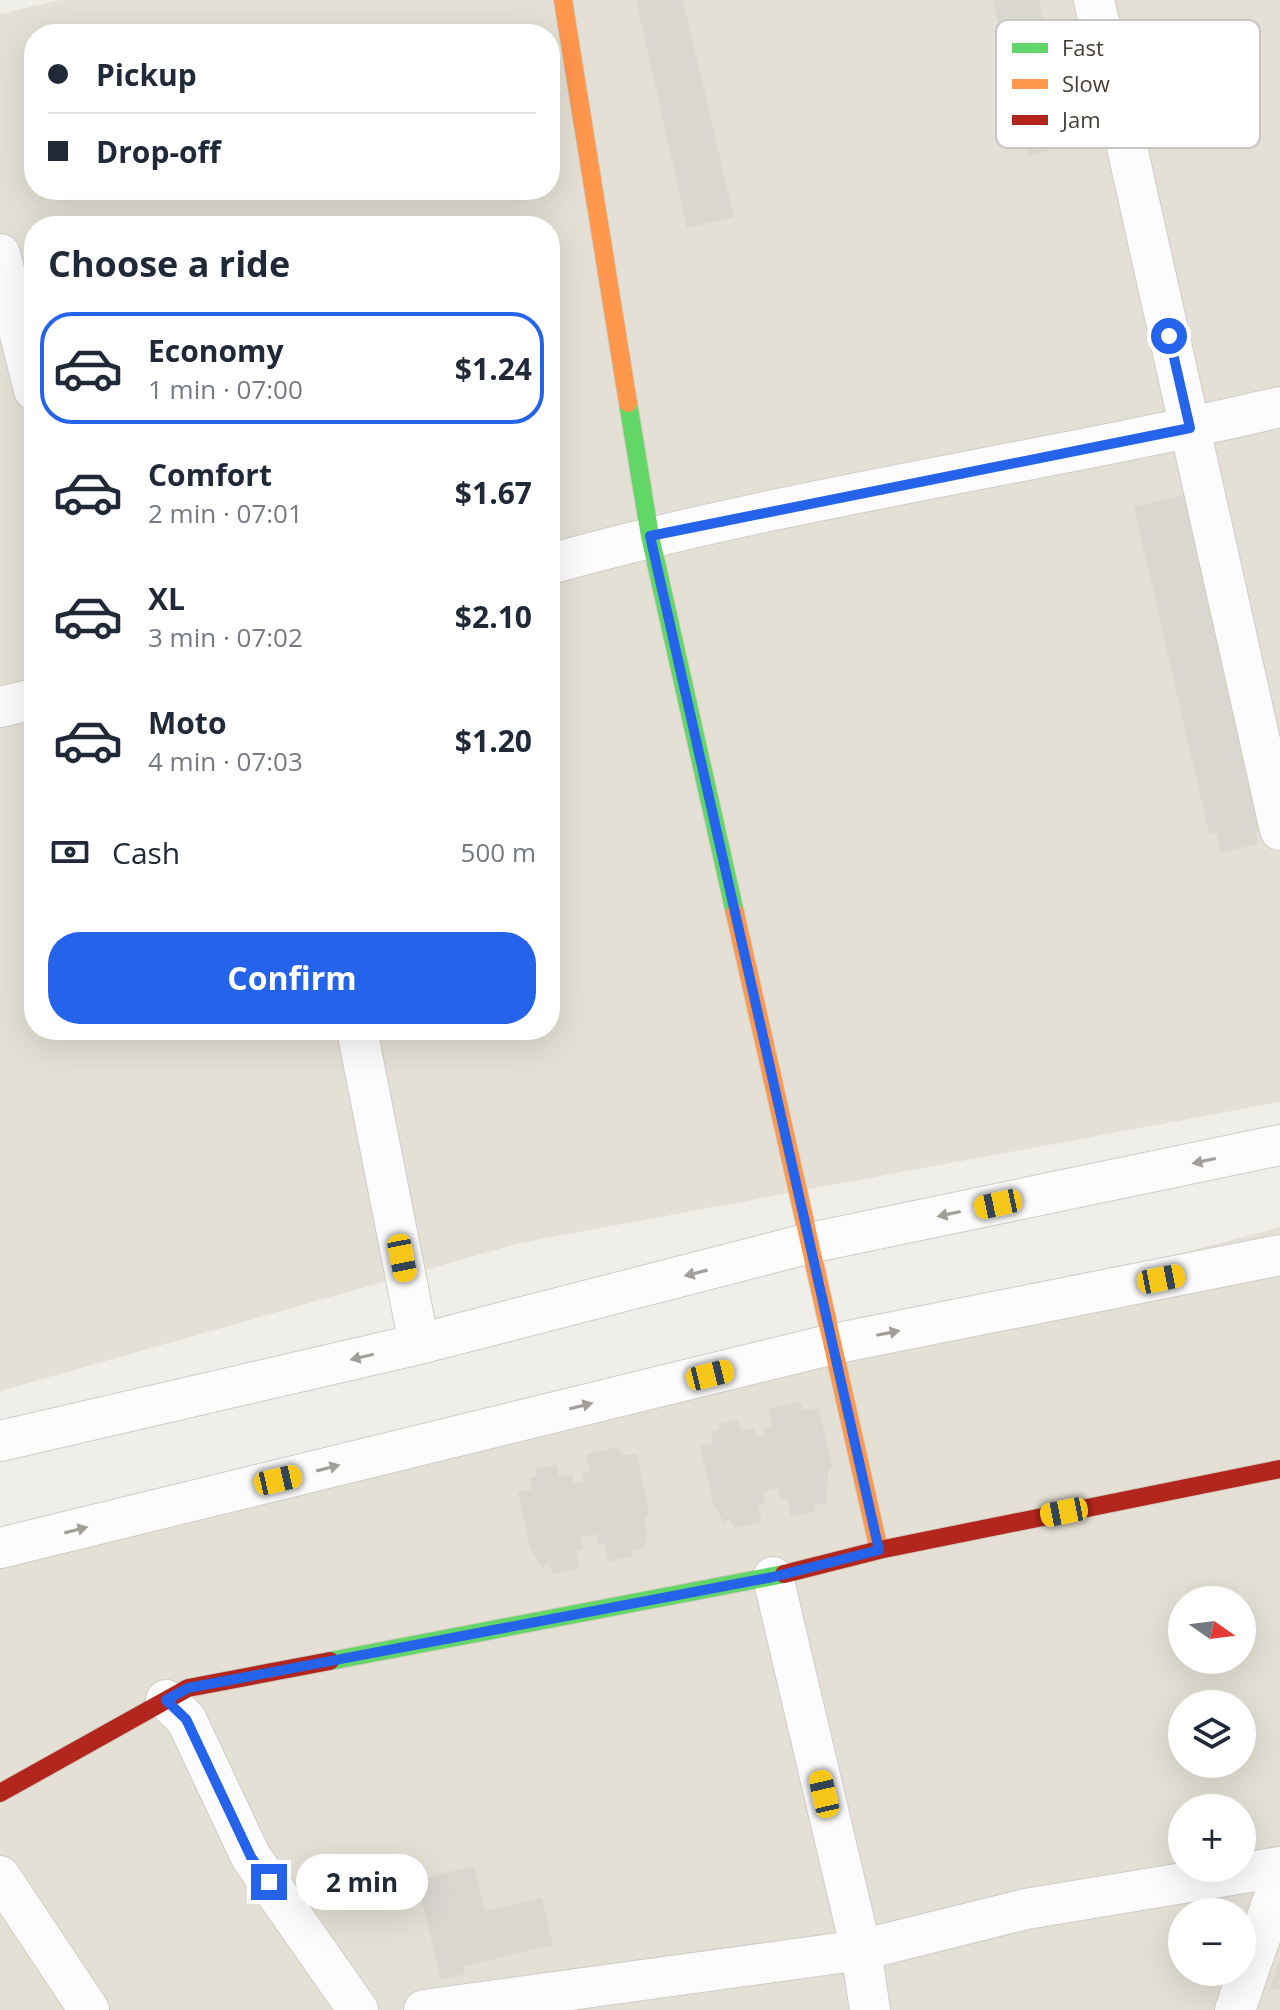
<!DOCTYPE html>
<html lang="en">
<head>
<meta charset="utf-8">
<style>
  :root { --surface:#fff; --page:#f6f6f7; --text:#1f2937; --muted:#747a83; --line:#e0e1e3; --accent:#2563eb }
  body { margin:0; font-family:"Open Sans",sans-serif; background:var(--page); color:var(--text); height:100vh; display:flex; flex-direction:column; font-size:30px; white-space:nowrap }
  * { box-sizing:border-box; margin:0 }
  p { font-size:26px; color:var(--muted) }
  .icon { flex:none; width:44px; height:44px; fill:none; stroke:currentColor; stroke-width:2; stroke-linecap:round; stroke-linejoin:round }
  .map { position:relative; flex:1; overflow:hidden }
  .side { position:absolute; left:24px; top:216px; width:536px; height:824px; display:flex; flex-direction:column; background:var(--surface); border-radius:32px; box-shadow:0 8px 32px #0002 }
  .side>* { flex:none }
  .guide { position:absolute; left:24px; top:24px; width:536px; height:176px; border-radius:32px; box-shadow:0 8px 32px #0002; display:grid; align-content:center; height:176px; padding:0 24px; background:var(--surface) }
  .needle { width:52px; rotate:104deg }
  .fabs { position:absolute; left:1168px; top:1586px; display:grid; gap:16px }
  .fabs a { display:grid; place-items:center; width:88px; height:88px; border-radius:50%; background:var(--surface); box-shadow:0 8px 32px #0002; font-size:40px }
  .end { position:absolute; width:36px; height:36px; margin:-18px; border:10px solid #2563eb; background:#fff; box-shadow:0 0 0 4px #fff }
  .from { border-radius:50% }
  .bubble { position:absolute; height:56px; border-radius:28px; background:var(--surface); box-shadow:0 8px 32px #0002; font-size:26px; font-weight:700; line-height:56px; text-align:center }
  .car { position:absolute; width:24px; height:48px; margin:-24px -12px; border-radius:10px; box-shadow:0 0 6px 2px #0007; background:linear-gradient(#f5c518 24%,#345 0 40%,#f5c518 0 76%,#345 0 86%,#f5c518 0) }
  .guide b { display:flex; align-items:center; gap:28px; height:76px; font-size:30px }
  .guide b+b { border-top:2px solid var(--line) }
  .guide i { width:20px; height:20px; background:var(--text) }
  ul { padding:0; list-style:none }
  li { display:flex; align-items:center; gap:24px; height:112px; margin:0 16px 12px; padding:0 8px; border:4px solid transparent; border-radius:32px }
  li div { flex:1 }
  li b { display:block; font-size:30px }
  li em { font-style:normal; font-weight:700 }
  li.on { border-color:var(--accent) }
  li>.icon { width:72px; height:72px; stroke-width:1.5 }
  h2 { padding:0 24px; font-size:36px; line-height:96px }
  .pay { display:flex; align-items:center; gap:20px; height:88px; padding:0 24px; font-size:30px }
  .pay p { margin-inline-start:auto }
  .cta { display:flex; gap:16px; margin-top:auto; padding:16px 24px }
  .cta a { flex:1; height:92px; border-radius:32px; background:var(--accent); color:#fff; font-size:32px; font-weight:700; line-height:92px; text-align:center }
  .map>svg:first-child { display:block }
  .residential { fill:#e5e0d5; fill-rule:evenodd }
  .building { fill:#dad7d1 }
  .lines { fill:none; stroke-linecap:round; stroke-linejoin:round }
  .street-casing { stroke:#ceccc6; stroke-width:42 }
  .fast-casing { stroke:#d2ccbf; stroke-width:20 }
  .slow-casing { stroke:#d2ccbf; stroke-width:20 }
  .jam-casing { stroke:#d2ccbf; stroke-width:20 }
  .street { stroke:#fdfcfc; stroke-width:40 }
  .fast { stroke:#63d668; stroke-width:18 }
  .slow { stroke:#ff974d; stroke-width:18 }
  .jam { stroke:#b3261e; stroke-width:18 }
  .oneway { fill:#a29e98 }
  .route { stroke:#2563eb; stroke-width:10 }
  .key { fill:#fff; stroke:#c8c5c2; stroke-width:2 }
  .key-label { font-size:22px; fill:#473f34 }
</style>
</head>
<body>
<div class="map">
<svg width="1280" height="2010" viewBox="0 0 1280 2010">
  <rect width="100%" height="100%" fill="#f0eee8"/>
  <path class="residential" d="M60 0H1280V1102L520 1243 0 1391V14ZM34 34H550V190H34ZM34 226H550V1030H34Z
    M1280 1227V2010H0V1567ZM1182 1600H1242V1660H1182ZM1182 1704H1242V1764H1182ZM1182 1808H1242V1868H1182ZM1182 1912H1242V1972H1182Z"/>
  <path class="building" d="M636 0H683L734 217 687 228Z
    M993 0H1039L1071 145 1028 156Z
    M1187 494 1263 829 1256 833 1258 844 1221 853 1216 832 1209 834 1134 507Z
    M800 1401 803 1410 819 1408 832 1466 828 1472 827 1503 815 1505V1511L791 1517 787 1498 780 1499 778 1488 763 1492 765 1504 758 1505 762 1522 735 1528 730 1519 724 1523 713 1503 700 1446 713 1443 711 1432 719 1430 718 1424 738 1419 741 1431 754 1428 756 1437 765 1435 764 1428 772 1426 768 1409Z
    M619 1447 620 1455 637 1454 649 1512 645 1518 647 1534 645 1548 632 1551V1556L609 1562 604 1543 598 1544 596 1534 580 1538 583 1549 576 1551 580 1568 554 1574 548 1564 542 1568 530 1548 518 1492 532 1489 529 1478 537 1476 535 1469 557 1464 559 1477 572 1473 574 1483 584 1481 582 1473 590 1471 586 1454Z
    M474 1866 485 1911 542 1898 553 1945 464 1966 465 1974 441 1980 417 1880Z
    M1280 1958V1991L1270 1988Z"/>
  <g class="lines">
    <g class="street-casing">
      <path id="street" d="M1094 0 1280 830
        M0 254 34 390
        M550 564C790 497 1038 464 1280 407
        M0 707 34 699
        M357 1030 419 1344
        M0 1441 419 1344 810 1243 1280 1145
        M0 1548 833 1344 1280 1255
        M773 1577 861 1950 870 2010
        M166 1700 186 1719 251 1857 358 2010
        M0 1876 89 2010
        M424 2010 861 1950 1026 1909 1280 1867
        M1235 2010 1280 1880"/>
    </g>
    <g class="fast-casing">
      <path id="fast" d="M628 403 650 536 735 913
        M330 1661 784 1574"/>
    </g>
    <g class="slow-casing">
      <path id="slow" d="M563 0 628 403
        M735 913 879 1550"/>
    </g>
    <g class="jam-casing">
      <path id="jam" d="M784 1574 879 1550 1280 1469
        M0 1793 188 1688 330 1661"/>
    </g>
    <use href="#street" class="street"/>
    <use href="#fast" class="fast"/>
    <use href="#slow" class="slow"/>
    <use href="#jam" class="jam"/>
  </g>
  <defs><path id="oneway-solid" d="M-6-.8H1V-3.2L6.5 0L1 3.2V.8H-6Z" transform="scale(2)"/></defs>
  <g class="oneway">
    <use href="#oneway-solid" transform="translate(1204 1161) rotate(168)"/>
    <use href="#oneway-solid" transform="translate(949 1214) rotate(168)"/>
    <use href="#oneway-solid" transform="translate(696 1273) rotate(166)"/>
    <use href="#oneway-solid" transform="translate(888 1333) rotate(-11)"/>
    <use href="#oneway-solid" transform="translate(362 1357) rotate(167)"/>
    <use href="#oneway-solid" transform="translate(581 1406) rotate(-14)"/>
    <use href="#oneway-solid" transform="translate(328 1468) rotate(-14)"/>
    <use href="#oneway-solid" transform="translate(76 1530) rotate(-14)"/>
  </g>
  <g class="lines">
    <path class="route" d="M269 1882 251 1857 186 1719 166 1700 188 1688 773 1577 879 1550 650 536 1190 428 1169 336"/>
  </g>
  <rect x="996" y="20" width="264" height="128" rx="12" class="key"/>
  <rect x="1012" y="43" width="36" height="10" fill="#63d668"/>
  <rect x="1012" y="79" width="36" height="10" fill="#ff974d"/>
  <rect x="1012" y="115" width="36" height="10" fill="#b3261e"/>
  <g class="key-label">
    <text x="1062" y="56">Fast</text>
    <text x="1062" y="92">Slow</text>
    <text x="1062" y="128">Jam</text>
  </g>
</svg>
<div class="fabs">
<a><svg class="needle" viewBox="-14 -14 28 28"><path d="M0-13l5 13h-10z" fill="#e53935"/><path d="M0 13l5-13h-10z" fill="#747a83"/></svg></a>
<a><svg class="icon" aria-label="layers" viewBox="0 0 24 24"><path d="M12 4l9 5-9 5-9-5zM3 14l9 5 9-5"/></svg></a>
<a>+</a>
<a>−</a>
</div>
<i class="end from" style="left:1169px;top:336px"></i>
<i class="end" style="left:269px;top:1882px"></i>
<div class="bubble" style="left:296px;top:1854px;width:132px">2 min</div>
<i class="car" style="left:998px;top:1204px;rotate:258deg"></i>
<i class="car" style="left:402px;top:1258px;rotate:169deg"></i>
<i class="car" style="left:1161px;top:1279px;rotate:79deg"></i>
<i class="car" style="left:710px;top:1375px;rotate:76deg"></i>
<i class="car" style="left:278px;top:1480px;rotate:77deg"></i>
<i class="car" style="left:1064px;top:1512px;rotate:259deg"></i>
<i class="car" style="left:824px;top:1794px;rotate:347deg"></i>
<div class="guide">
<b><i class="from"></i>Pickup</b>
<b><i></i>Drop-off</b>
</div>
<section class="side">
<h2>Choose a ride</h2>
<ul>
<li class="on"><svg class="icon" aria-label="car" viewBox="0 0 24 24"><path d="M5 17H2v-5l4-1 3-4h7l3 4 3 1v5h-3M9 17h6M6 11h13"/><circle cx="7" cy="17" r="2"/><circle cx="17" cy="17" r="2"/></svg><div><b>Economy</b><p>1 min · 07:00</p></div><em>$1.24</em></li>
<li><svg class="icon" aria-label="car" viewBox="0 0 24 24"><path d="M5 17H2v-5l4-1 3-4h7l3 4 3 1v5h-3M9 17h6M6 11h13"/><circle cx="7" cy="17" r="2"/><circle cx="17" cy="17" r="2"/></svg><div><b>Comfort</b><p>2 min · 07:01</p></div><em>$1.67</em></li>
<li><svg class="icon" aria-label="car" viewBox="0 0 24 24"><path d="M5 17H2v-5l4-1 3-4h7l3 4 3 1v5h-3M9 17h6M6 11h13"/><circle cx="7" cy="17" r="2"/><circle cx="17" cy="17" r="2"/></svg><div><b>XL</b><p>3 min · 07:02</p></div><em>$2.10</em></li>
<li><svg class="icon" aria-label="car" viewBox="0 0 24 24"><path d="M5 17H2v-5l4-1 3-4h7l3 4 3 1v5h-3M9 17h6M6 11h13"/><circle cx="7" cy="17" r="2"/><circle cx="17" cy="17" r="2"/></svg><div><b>Moto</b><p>4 min · 07:03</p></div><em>$1.20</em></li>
</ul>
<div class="pay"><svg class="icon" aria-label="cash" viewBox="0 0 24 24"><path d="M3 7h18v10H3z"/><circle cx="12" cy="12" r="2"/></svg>Cash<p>500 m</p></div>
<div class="cta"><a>Confirm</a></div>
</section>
</div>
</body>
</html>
